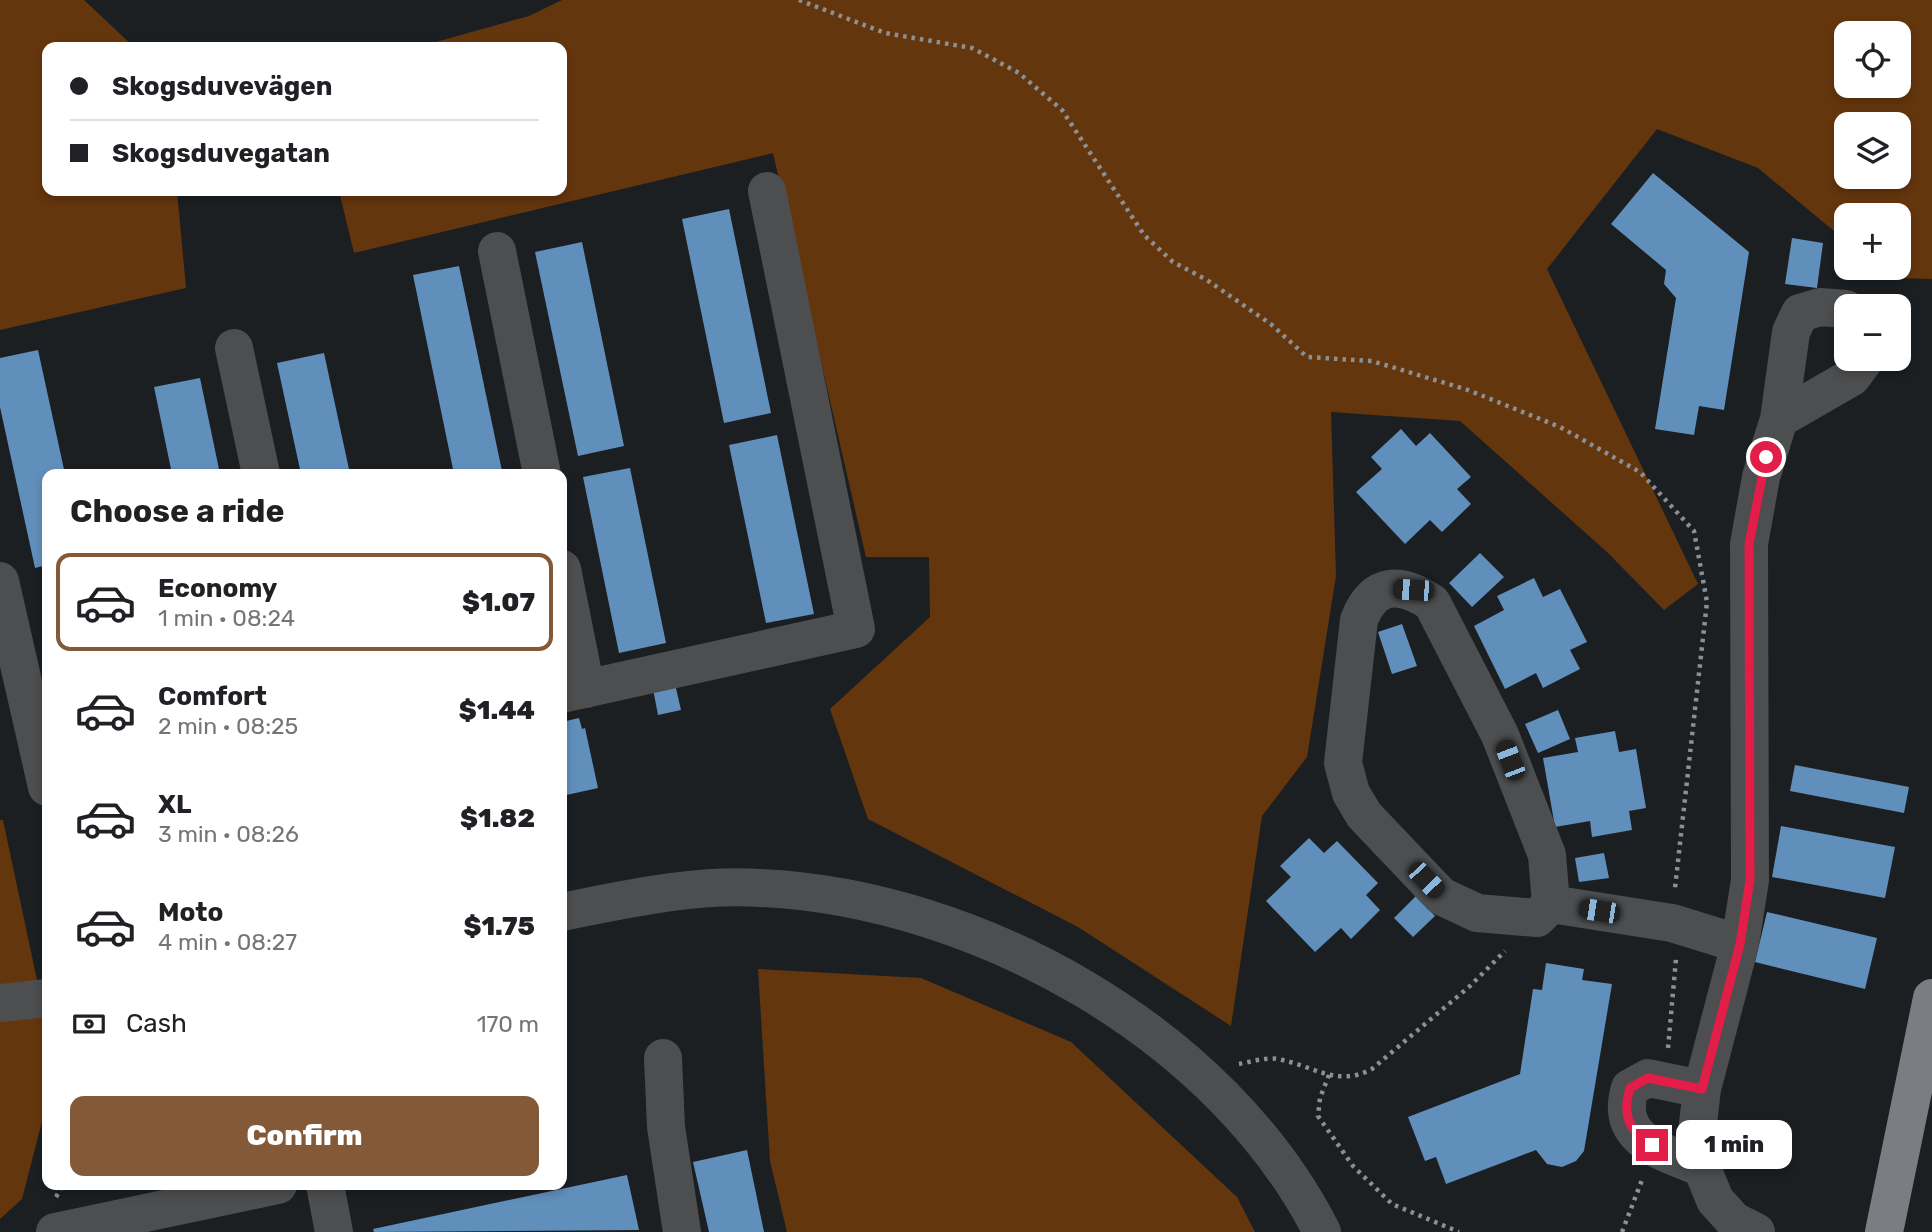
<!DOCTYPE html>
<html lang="en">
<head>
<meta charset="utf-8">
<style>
  :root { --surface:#fff; --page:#f2f2f2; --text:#202124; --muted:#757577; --line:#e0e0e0; --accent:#835938 }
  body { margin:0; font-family:Rubik,sans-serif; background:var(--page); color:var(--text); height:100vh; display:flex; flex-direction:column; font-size:26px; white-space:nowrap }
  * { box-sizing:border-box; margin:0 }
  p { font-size:23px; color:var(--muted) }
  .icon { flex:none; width:38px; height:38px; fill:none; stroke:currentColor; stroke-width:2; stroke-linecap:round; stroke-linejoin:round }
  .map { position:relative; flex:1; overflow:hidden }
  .details { position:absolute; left:42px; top:469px; width:525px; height:721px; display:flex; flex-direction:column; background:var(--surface); border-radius:14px; box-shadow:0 4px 10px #0003 }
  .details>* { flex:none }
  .guide { position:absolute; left:42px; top:42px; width:525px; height:154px; border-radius:14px; box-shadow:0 4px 10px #0003; display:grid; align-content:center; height:154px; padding:0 28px; background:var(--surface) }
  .buttons { position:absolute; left:1834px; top:21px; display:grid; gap:14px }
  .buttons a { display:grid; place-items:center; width:77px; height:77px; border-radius:14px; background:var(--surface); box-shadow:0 4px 10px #0003; font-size:35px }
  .end { position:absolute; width:32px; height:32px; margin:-16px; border:9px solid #e11d48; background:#fff; box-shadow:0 0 0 4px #fff }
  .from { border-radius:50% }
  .bubble { position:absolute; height:49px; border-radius:14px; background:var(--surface); box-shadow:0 4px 10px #0003; font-size:23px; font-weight:800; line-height:49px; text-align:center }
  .car { position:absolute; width:21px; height:42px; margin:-21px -10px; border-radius:9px; box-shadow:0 0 5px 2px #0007; background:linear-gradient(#222 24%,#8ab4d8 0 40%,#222 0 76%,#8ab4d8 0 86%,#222 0) }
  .guide b { display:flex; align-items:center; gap:24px; height:66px; font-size:26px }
  .guide b+b { border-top:2px solid var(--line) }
  .guide i { width:18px; height:18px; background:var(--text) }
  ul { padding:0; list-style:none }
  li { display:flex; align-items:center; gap:21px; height:98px; margin:0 14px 10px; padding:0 14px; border:4px solid transparent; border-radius:14px }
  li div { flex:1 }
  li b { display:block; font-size:26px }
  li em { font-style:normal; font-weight:800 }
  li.active { border-color:var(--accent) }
  li>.icon { width:63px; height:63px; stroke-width:1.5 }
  h2 { padding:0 28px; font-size:32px; line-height:84px }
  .pay { display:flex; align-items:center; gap:18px; height:77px; padding:0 28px; font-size:26px }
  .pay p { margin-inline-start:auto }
  .action { display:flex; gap:14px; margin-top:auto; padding:14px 28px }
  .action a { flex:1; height:80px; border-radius:14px; background:var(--accent); color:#fff; font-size:28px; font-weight:800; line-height:80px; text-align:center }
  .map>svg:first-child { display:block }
  .forest { fill:#64360d; fill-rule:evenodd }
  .building { fill:#618fbb }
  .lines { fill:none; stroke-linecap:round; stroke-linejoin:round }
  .path { stroke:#8d9093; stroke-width:4.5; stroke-dasharray:3.5 5; stroke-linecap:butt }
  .minor { stroke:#4c4e50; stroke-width:38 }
  .major { stroke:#7a7e82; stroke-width:38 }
  .route { stroke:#e11d48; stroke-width:9 }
</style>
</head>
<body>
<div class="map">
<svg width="1932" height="1232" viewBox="0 0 1932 1232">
  <rect width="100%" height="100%" fill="#1b1f22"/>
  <path class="forest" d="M0 0H84L134 47H47V191H177L186 288 0 330Z
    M562 0H1932V279L1892 278 1879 268H1899V215H1846V241L1758 168 1657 129 1547 269 1698 584 1664 610 1607 552 1460 421 1331 412 1336 576 1307 757 1262 816 1231 1026 1078 927 868 819 830 709 930 617 929 557H866L773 153 354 253 339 191H562V47H418L529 16ZM1846 33H1899V86H1846ZM1846 124H1899V177H1846Z
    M0 820H3L47 1027V1102L22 1199 0 1219Z
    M758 969 921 978 1071 1042 1237 1197 1255 1232H787L770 1161Z"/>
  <path class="building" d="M1653 173 1749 252 1724 410 1699 406 1694 435 1655 429 1676 298 1664 284 1666 270 1611 224Z
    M729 209 771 413 724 423 682 219Z
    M1792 238 1823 243 1817 288 1785 284Z
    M582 242 624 446 578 456 535 252Z
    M459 266 502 471 485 474H454L413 275Z
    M38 350 65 474H47V565L35 568 0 407V358Z
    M324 353 350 474H301L277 363Z
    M200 378 220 474H172L154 387Z
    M1401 429 1416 446 1430 433 1471 477 1457 489 1471 504 1442 532 1430 520 1405 544 1356 492 1382 469 1371 457Z
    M777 435 814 614 766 623 729 445Z
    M630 468 666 643 619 653 583 477Z
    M1480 553 1504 577 1472 607 1449 583Z
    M1534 578 1543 597 1560 589 1587 642 1570 650 1580 669 1543 688 1536 673 1505 689 1474 626 1504 610 1497 596Z
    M1402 624 1417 666 1392 674 1378 632Z
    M675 684 681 710 658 715 653 689Z
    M1558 710 1570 739 1538 753 1525 724Z
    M579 718 582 729 585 728 598 788 562 796V722Z
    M1615 731 1619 752 1636 749 1646 808 1629 811 1632 830 1592 837 1590 821 1555 827 1543 758 1578 752 1575 738Z
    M1795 765 1909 787 1904 813 1790 791Z
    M1781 826 1895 847 1885 898 1772 877Z
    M1309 838 1324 853 1337 841 1378 883 1366 895 1380 910 1351 939 1341 928 1315 952 1266 901 1291 877 1280 866Z
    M1604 853 1609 878 1579 882 1575 858Z
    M1416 896 1435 916 1413 937 1394 918Z
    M1767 912 1877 938 1865 989 1755 962Z
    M1546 963 1584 969 1582 980 1612 984 1584 1151 1576 1161 1562 1167 1547 1164 1536 1150 1446 1184 1436 1157 1425 1161 1408 1117 1520 1074 1533 989 1542 990Z
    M747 1150 764 1232H709L693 1162Z
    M627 1175 639 1230 374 1232 373 1229Z"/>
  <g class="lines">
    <path class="path" d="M799 0 885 33 972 48 1019 73 1062 110 1144 235 1173 262 1207 280 1272 325 1307 357 1372 361 1468 390 1560 427 1640 472 1694 531 1707 602 1675 888
      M1668 1048 1676 959
      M1239 1064C1250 1062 1266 1057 1277 1059 1313 1065 1336 1088 1372 1069L1470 986 1505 951
      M1329 1075 1320 1098 1318 1116 1353 1166 1392 1204 1459 1232
      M56 1197 63 1185
      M1622 1232 1642 1180"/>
    <path class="minor" d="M497 251 542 474
      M234 348 261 474
      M1779 419 1852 377 1865 359
      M562 569 586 689
      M0 581 47 787
      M562 694 856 629 767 191
      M1551 904 1547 855 1500 735 1432 603C1401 582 1374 581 1359 620L1343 763 1351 793 1364 815 1441 896 1477 913 1537 918 1551 904 1672 923 1740 944
      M562 912C627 899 693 884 760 888 978 898 1222 1034 1322 1232
      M0 1003 47 998
      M663 1058 666 1127 682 1232
      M1702 1089 1648 1078 1630 1088C1614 1141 1663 1151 1702 1168
      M325 1185 334 1232
      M55 1232 278 1185
      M1756 1232 1734 1221 1715 1200 1702 1168 1697 1132 1702 1089 1740 944 1750 880 1749 544 1761 477 1779 419 1791 332 1800 313 1820 307 1846 309"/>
    <path class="major" d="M1884 1232 1932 998"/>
  </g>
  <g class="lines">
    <path class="route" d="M1652 1145C1628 1130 1622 1115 1630 1088L1648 1078 1702 1089 1740 944 1750 880 1749 544 1766 457"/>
  </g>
</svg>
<div class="buttons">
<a><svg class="icon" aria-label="locate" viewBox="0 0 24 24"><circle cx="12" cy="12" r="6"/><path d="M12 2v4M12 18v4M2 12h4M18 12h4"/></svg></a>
<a><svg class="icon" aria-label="layers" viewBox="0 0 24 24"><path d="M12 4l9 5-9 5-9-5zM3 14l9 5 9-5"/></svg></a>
<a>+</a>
<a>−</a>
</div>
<i class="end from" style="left:1766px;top:457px"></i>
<i class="end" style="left:1652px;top:1145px"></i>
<div class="bubble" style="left:1676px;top:1120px;width:116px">1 min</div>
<i class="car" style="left:1413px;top:590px;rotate:273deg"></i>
<i class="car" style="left:1510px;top:760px;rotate:339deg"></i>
<i class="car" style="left:1426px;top:880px;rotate:136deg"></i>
<i class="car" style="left:1599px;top:911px;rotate:279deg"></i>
<div class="guide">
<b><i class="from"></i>Skogsduvevägen</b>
<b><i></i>Skogsduvegatan</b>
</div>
<section class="details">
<h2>Choose a ride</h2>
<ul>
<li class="active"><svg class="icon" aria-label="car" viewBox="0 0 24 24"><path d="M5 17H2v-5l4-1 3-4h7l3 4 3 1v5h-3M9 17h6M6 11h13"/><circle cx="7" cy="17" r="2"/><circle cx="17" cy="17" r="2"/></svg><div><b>Economy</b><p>1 min · 08:24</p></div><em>$1.07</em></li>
<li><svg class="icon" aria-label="car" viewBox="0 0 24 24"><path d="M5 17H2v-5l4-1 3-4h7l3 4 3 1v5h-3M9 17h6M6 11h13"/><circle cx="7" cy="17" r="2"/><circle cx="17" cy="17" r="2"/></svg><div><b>Comfort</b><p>2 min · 08:25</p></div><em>$1.44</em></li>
<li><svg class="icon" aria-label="car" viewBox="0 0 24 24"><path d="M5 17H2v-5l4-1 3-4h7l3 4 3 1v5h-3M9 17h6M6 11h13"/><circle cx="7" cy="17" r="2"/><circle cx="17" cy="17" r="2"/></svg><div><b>XL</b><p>3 min · 08:26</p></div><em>$1.82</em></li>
<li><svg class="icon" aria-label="car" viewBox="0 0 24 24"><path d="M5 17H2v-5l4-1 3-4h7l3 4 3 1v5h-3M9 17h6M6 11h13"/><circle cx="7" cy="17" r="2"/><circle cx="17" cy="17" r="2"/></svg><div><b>Moto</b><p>4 min · 08:27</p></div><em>$1.75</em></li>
</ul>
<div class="pay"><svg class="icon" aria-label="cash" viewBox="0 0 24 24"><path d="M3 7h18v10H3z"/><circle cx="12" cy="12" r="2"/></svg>Cash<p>170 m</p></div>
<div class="action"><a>Confirm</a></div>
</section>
</div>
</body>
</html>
